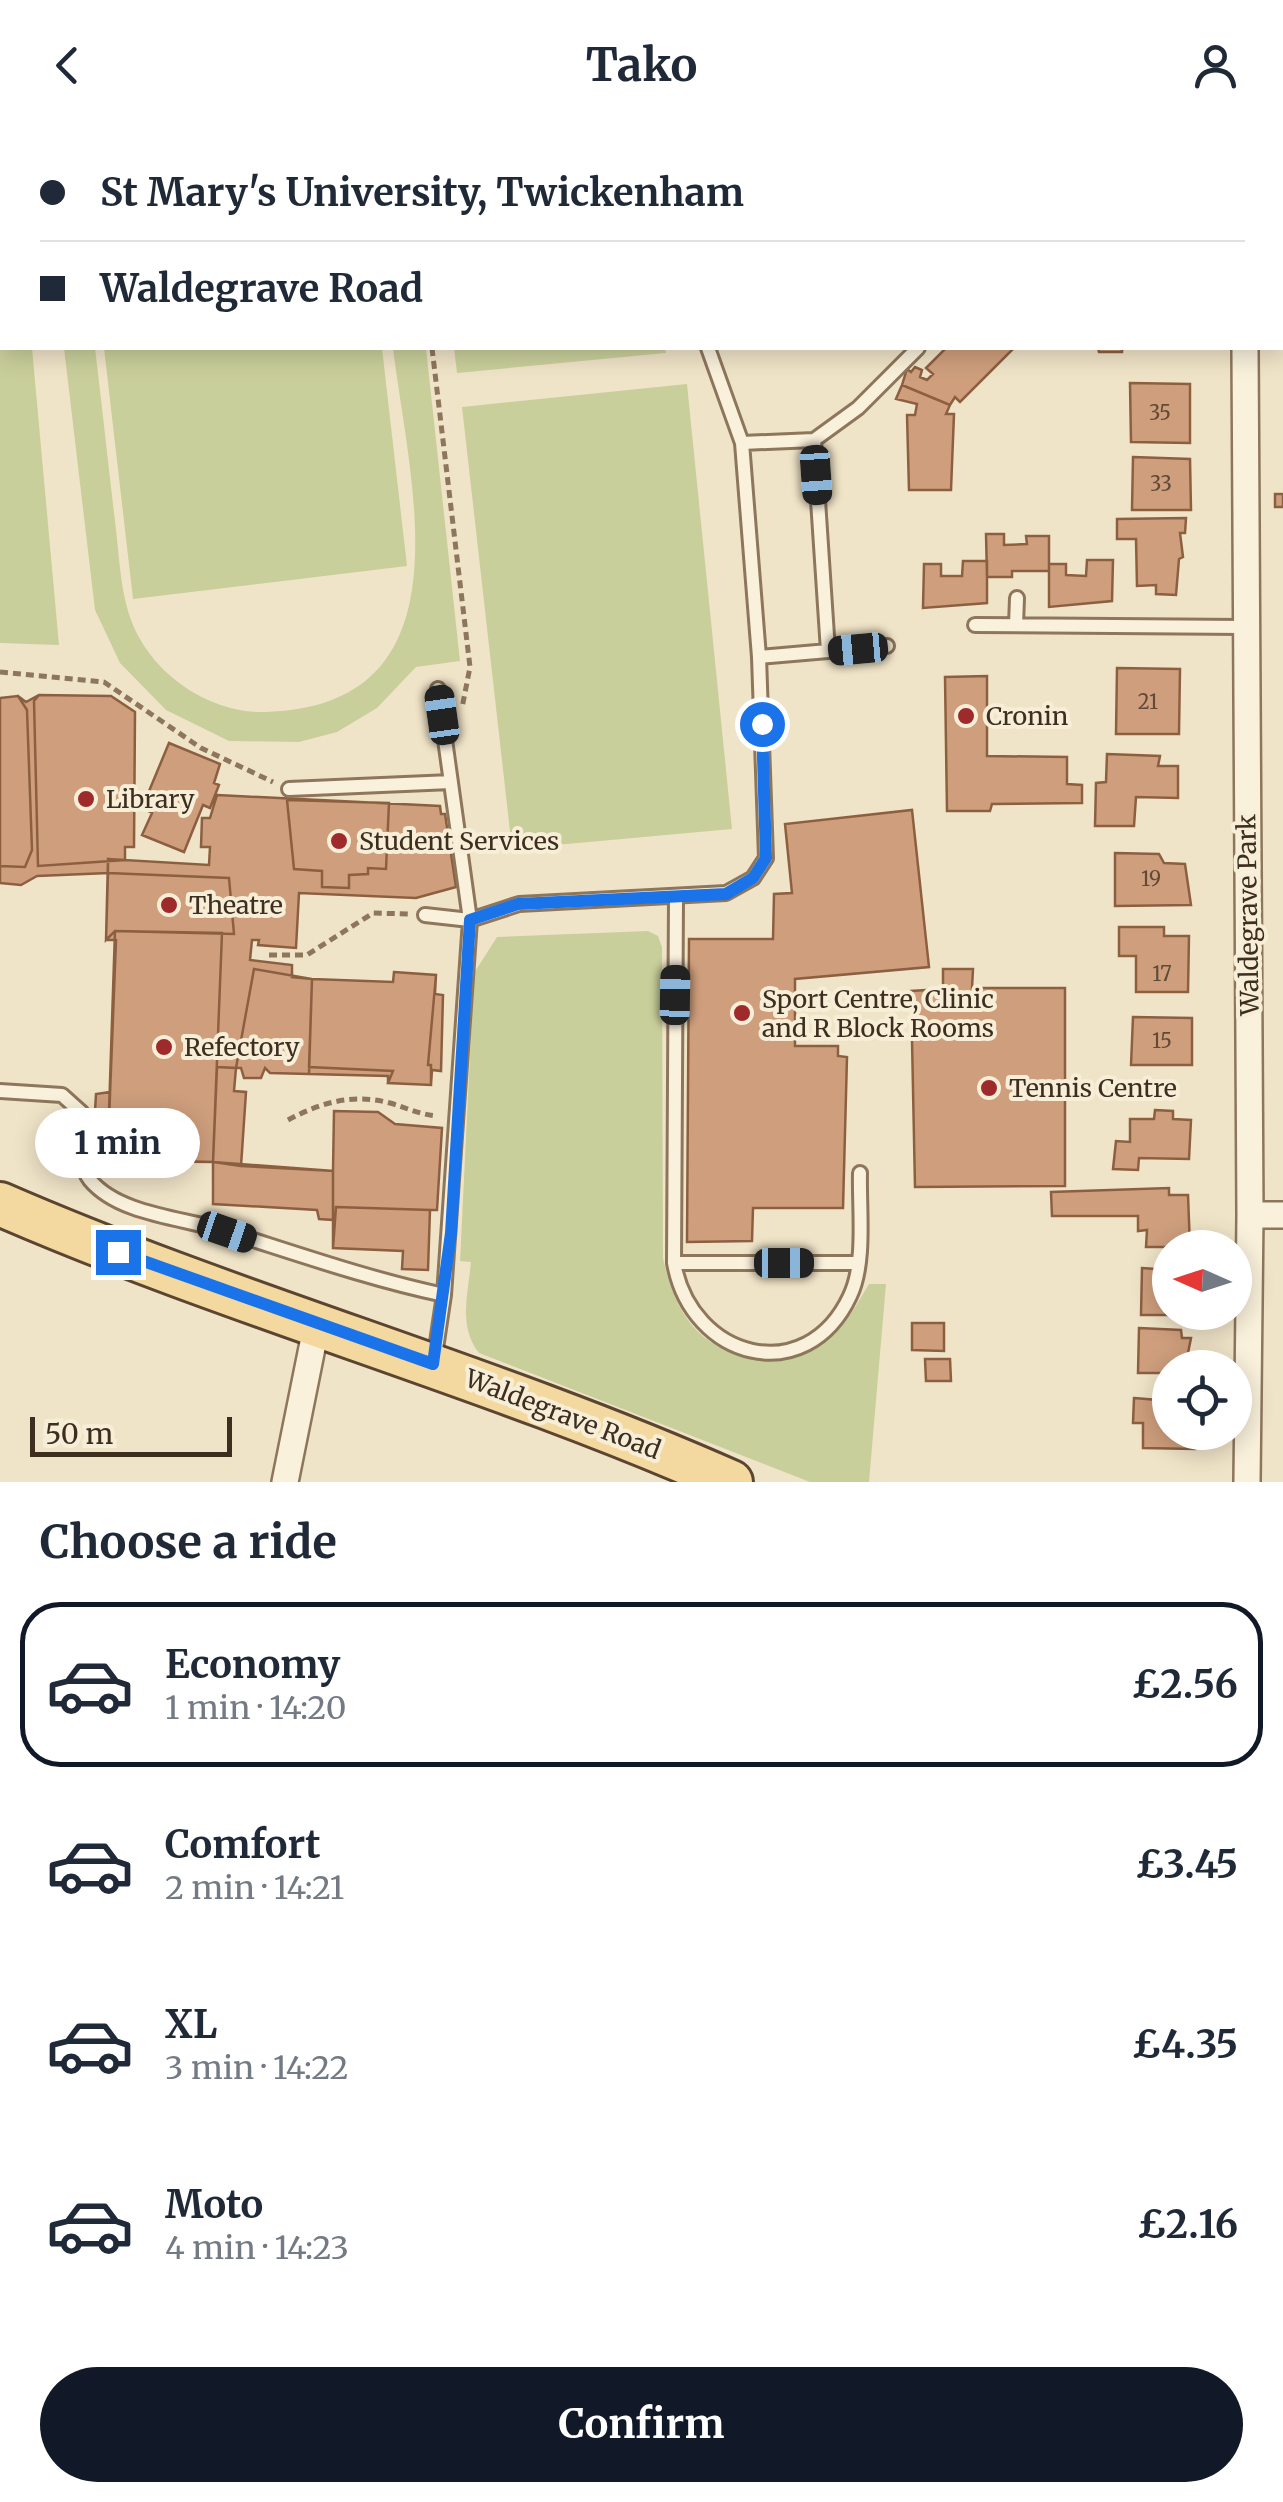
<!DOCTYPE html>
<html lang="en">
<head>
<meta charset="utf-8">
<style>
  :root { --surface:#fff; --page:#f6f6f7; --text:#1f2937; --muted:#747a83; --line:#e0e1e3; --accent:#111827 }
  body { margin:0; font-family:Merriweather,serif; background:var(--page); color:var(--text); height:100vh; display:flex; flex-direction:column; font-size:38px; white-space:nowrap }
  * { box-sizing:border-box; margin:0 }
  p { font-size:32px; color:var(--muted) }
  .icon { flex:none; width:55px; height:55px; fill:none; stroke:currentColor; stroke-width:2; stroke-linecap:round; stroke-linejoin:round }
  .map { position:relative; height:1352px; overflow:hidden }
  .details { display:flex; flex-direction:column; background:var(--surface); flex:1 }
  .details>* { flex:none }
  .guide { position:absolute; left:0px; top:0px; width:1285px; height:220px; box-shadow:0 5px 25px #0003; display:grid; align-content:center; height:220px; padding:0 40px; background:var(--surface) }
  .needle { width:65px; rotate:273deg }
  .controls { position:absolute; left:1152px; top:1100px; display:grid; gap:20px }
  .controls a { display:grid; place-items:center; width:100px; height:100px; border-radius:50%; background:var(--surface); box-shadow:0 5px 25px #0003; font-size:50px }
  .scale { position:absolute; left:30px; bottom:25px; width:202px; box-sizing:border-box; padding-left:10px; border:5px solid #3d2e20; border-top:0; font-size:28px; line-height:35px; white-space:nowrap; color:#3d2e20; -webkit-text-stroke:8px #f7eed8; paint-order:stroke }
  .end { position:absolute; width:45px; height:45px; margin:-22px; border:12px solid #1a73e8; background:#fff; box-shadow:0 0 0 5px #fff }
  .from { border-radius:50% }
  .bubble { position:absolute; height:70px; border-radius:35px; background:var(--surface); box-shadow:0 5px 25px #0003; font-size:32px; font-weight:700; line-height:70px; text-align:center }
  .car { position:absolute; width:30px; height:60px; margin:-30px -15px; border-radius:12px; box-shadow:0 0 8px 2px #0007; background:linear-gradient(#222 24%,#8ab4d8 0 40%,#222 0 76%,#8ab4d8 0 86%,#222 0) }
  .guide b { display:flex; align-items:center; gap:35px; height:95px; font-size:38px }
  .guide b+b { border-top:2px solid var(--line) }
  .guide i { width:25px; height:25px; background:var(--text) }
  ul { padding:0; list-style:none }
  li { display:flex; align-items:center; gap:30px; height:165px; margin:0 20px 15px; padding:0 20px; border:5px solid transparent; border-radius:40px }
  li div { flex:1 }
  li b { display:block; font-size:38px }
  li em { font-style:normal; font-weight:700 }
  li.active { border-color:var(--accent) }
  li>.icon { width:90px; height:90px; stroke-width:1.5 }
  h2 { padding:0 40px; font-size:45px; line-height:120px }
  .button { display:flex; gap:20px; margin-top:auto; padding:20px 40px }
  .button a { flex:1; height:115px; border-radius:60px; background:var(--accent); color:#fff; font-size:40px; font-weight:700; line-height:115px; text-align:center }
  header { display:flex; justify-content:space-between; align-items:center; height:130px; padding:0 40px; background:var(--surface); font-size:45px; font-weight:700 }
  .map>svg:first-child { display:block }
  .green { fill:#c9cf9b }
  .building { fill:#cf9f7d; stroke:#8d5f41; stroke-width:2.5 }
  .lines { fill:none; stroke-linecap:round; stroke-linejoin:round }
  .service-casing { stroke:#8d765c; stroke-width:18 }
  .minor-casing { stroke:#8d765c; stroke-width:30 }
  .primary-casing { stroke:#5b4430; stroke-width:48 }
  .path { stroke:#8d765c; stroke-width:5; stroke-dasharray:8 5; stroke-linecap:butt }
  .service { stroke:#faf1dc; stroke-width:12 }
  .minor { stroke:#faf1dc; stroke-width:25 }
  .primary { stroke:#f3d9a0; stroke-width:42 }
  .route { stroke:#1a73e8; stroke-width:12 }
  .poi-dot { fill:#9e2a2b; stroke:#f7eed8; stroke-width:4 }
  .labels { text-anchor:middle; stroke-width:8; stroke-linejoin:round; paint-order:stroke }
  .number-label { font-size:20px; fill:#624a37 }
  .poi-label { font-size:25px; fill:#3d2e20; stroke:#f7eed8; text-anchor:start }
  .street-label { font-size:25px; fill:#3d2e20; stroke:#f7eed8 }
</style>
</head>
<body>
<header><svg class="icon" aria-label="back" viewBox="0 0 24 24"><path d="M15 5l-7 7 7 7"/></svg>Tako<svg class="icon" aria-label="person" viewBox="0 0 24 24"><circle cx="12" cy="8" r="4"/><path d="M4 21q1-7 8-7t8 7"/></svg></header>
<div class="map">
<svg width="1283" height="1352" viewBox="0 0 1283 1352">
  <rect width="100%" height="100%" fill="#f0e4c8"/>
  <path class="green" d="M0 0H45L2 2V218H32L59 515 0 513Z
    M428 0H633V2H428Z
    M64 218H95C102 275 108 333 115 391 120 430 120 475 140 509 164 552 216 584 266 582 474 576 409 352 393 218H426L460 531 416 537 377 578 337 602 299 612 229 611 166 580 120 533 95 480Z
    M104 218H382L407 436 133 469Z
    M454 218H665L666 223 457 243Z
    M687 254 732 699 512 719 462 277Z
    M648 801 658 806 662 817 663 1128C675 1184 701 1224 762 1228 782 1230 805 1227 821 1215 844 1199 855 1177 869 1154H886L869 1352H810L479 1223C458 1197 468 1164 471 1132L460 1131 474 843 497 807Z"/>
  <path class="building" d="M946 218H1014L960 272 955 267 950 275 902 255 907 239 911 242 915 237 922 240 920 247 927 250 933 244 926 238Z
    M1098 218H1122V222H1099Z
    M1130 253 1190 254V313L1131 312Z
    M902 255 950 275 946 284H954L951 360H909L907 285H915L917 274 896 269Z
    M1133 327 1190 329 1191 380H1132Z
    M1275 364H1283V377H1275Z
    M1186 388 1185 403H1180L1183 427 1179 429 1176 465 1156 464V455L1137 456 1136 409H1117V389Z
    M986 404H1004V415L1027 414 1026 406H1049V441H1012V447H987Z
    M1087 430H1113L1112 471 1049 477V434H1066V445L1086 446Z
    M963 431H987V473L923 478 924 434H941V446H962Z
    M1117 538 1180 539 1179 604H1116Z
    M987 546V626L1067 627V654L1082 655V673L992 674 990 681H947L945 547Z
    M39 565 111 566 135 582 134 717H125V730L108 729V743L37 746 21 755 0 753V568L18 566 26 572Z
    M39 565 111 566 135 582 134 717H125V730L38 736 34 571Z
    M18 566 27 580 32 720 25 737 0 736V568Z
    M169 613 220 634 214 653 219 655 210 678 203 675 184 722 142 705 152 683 142 678Z
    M1107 624 1160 626 1158 636H1178V668L1136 667 1134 696H1095L1096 653 1106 652Z
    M217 665 440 676 441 684H445L456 757 416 768 299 763 296 818 258 815 259 810H252L250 830 292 835V847L312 849 393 852 394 842 436 845 435 864 443 865 441 941 432 940 431 955 388 953V946L270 943 265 938 261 948H244L241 938H236L234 961 246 962 241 1036 333 1041 334 981 378 982 395 994 442 998 437 1080H430L428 1140 402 1139 403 1121 333 1118V1090L319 1089 317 1080 213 1074V1032L128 1030 127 1043 107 1042 116 810H106L108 729 209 735 210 717H201L202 688H210Z
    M287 670 389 673 386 739 368 738V744L349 745V758L322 757V741L294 739Z
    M912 680 929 837 795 849V916H838V926L847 927 843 1078H753L752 1111 687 1112 689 809H773L774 764 792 763 785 694Z
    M1115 723 1159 724 1164 733 1185 734 1191 775 1115 776Z
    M108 743 229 748 234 804 115 801 106 810Z
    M1119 797H1164V806H1189L1188 862H1136V826H1119Z
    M115 801 222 803 213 1032 121 1031V1043L107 1042Z
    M254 839 312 849 309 944 270 943 265 938 261 948H244L241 938H236Z
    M943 839H973L972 858H1065V1056L915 1057 911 861 943 859Z
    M394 842 436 845 428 935H431V955L388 953 393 941 309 937 312 849 393 852Z
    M1133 887 1192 888V935H1131Z
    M217 937 236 938 234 961 246 962 241 1036 213 1032Z
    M110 962 108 1016 93 1015 96 964Z
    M1155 980 1173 981V989L1191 990 1189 1029 1139 1028 1138 1040 1113 1039 1116 1011 1130 1012V989H1154Z
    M213 1032 333 1041V1090L319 1089 317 1080 213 1074Z
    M1169 1058V1065H1188L1190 1117H1146L1147 1100 1138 1101V1086H1052L1051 1062Z
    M336 1077 430 1080 428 1140 402 1139 403 1121 333 1118Z
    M1142 1138 1170 1140V1182L1177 1185H1141Z
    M912 1193H944V1221L912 1220Z
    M1139 1198 1181 1200 1182 1208H1191L1185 1238H1170V1243H1138Z
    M925 1229H950L951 1251H926Z
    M1134 1268 1170 1271V1302H1195V1319L1143 1318V1293H1133Z"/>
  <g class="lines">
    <g class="service-casing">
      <path id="service" d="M652 0V2
        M814 310 858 278 918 218
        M742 313 814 310 828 521 759 527
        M975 495 1244 497
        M1016 495 1017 468
        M828 521 887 516
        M289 659 451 652
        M676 768 674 1133C691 1229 806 1260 850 1166 866 1133 859 1079 860 1043
        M425 785 470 790 438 559
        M0 961 62 965 82 983C84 1003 77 1034 90 1050 119 1085 184 1088 225 1101 298 1124 369 1149 444 1165L434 1232
        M674 1133H857
        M444 1165 470 790 519 774 726 763 753 748 766 728 759 527 742 313 708 218"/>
    </g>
    <g class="minor-casing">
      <path id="minor" d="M828 0V2
        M1245 2V0
        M1245 218 1250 1085 1247 1352
        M1250 1085H1283
        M285 1352 317 1193"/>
    </g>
    <g class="primary-casing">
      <path id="primary" d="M0 1074C239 1178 492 1246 731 1352"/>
    </g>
    <path class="path" d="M407 0V2
      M432 218 470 537 462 578
      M0 542 104 552 201 618 273 652
      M269 825H307L373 783 408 784
      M288 990C320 973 352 963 390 973 407 978 418 984 437 986"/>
    <use href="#service" class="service"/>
    <use href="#minor" class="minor"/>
    <use href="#primary" class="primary"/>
  </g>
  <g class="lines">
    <path class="route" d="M118 1122 433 1234 451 1103 470 790 518 774 726 764 753 748 766 728 762 594"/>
  </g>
  <g class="poi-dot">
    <circle cx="966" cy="586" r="10"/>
    <circle cx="86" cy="669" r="10"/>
    <circle cx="339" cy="711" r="10"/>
    <circle cx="169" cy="775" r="10"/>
    <circle cx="742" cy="883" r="10"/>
    <circle cx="164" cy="917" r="10"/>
    <circle cx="989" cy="958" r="10"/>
  </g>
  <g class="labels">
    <g class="number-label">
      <text x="1160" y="290">35</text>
      <text x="1161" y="361">33</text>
      <text x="1148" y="579">21</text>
      <text x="1151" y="756">19</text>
      <text x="1162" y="851">17</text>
      <text x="1162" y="918">15</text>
    </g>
    <g class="poi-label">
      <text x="986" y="595">Cronin</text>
      <text x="106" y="678">Library</text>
      <text x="359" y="720">Student Services</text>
      <text x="189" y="784">Theatre</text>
      <text x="762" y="878">Sport Centre, Clinic<tspan x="762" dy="29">and R Block Rooms</tspan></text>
      <text x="184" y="926">Refectory</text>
      <text x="1009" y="967">Tennis Centre</text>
    </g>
    <g class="street-label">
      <text transform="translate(1248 785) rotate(-91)" y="9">Waldegrave Park</text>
      <text transform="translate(563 1284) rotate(21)" y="9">Waldegrave Road</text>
    </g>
  </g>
</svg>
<div class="controls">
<a><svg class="needle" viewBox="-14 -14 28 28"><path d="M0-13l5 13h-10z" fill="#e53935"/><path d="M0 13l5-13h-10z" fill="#747a83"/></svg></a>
<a><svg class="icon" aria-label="locate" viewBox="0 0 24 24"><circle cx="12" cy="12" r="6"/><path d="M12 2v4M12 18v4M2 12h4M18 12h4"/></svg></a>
</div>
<div class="scale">50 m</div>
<i class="end from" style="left:762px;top:594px"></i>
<i class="end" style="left:118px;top:1122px"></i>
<div class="bubble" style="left:35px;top:978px;width:165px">1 min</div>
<i class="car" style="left:816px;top:345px;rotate:176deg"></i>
<i class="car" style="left:858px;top:519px;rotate:265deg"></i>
<i class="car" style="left:442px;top:585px;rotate:352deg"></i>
<i class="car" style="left:675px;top:865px;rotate:1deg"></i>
<i class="car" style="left:227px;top:1102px;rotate:109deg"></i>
<i class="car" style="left:784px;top:1133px;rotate:90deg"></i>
<div class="guide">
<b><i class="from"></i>St Mary's University, Twickenham</b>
<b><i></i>Waldegrave Road</b>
</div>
</div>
<section class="details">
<h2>Choose a ride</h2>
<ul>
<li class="active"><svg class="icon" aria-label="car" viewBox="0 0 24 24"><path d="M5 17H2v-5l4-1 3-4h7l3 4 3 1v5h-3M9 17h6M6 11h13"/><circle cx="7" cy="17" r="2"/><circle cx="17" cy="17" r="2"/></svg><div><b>Economy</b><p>1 min · 14:20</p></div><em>£2.56</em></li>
<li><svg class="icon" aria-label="car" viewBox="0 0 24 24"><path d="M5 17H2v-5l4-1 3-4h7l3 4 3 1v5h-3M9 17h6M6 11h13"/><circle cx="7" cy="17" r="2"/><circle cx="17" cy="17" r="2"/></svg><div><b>Comfort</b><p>2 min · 14:21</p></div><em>£3.45</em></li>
<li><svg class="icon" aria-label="car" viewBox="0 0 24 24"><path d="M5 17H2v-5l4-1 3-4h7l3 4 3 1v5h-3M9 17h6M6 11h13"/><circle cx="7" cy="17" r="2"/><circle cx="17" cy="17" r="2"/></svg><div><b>XL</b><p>3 min · 14:22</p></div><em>£4.35</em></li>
<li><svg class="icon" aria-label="car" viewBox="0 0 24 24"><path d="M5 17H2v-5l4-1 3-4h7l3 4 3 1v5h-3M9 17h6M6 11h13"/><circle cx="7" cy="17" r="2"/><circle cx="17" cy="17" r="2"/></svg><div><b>Moto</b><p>4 min · 14:23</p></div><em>£2.16</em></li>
</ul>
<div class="button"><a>Confirm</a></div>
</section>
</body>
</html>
